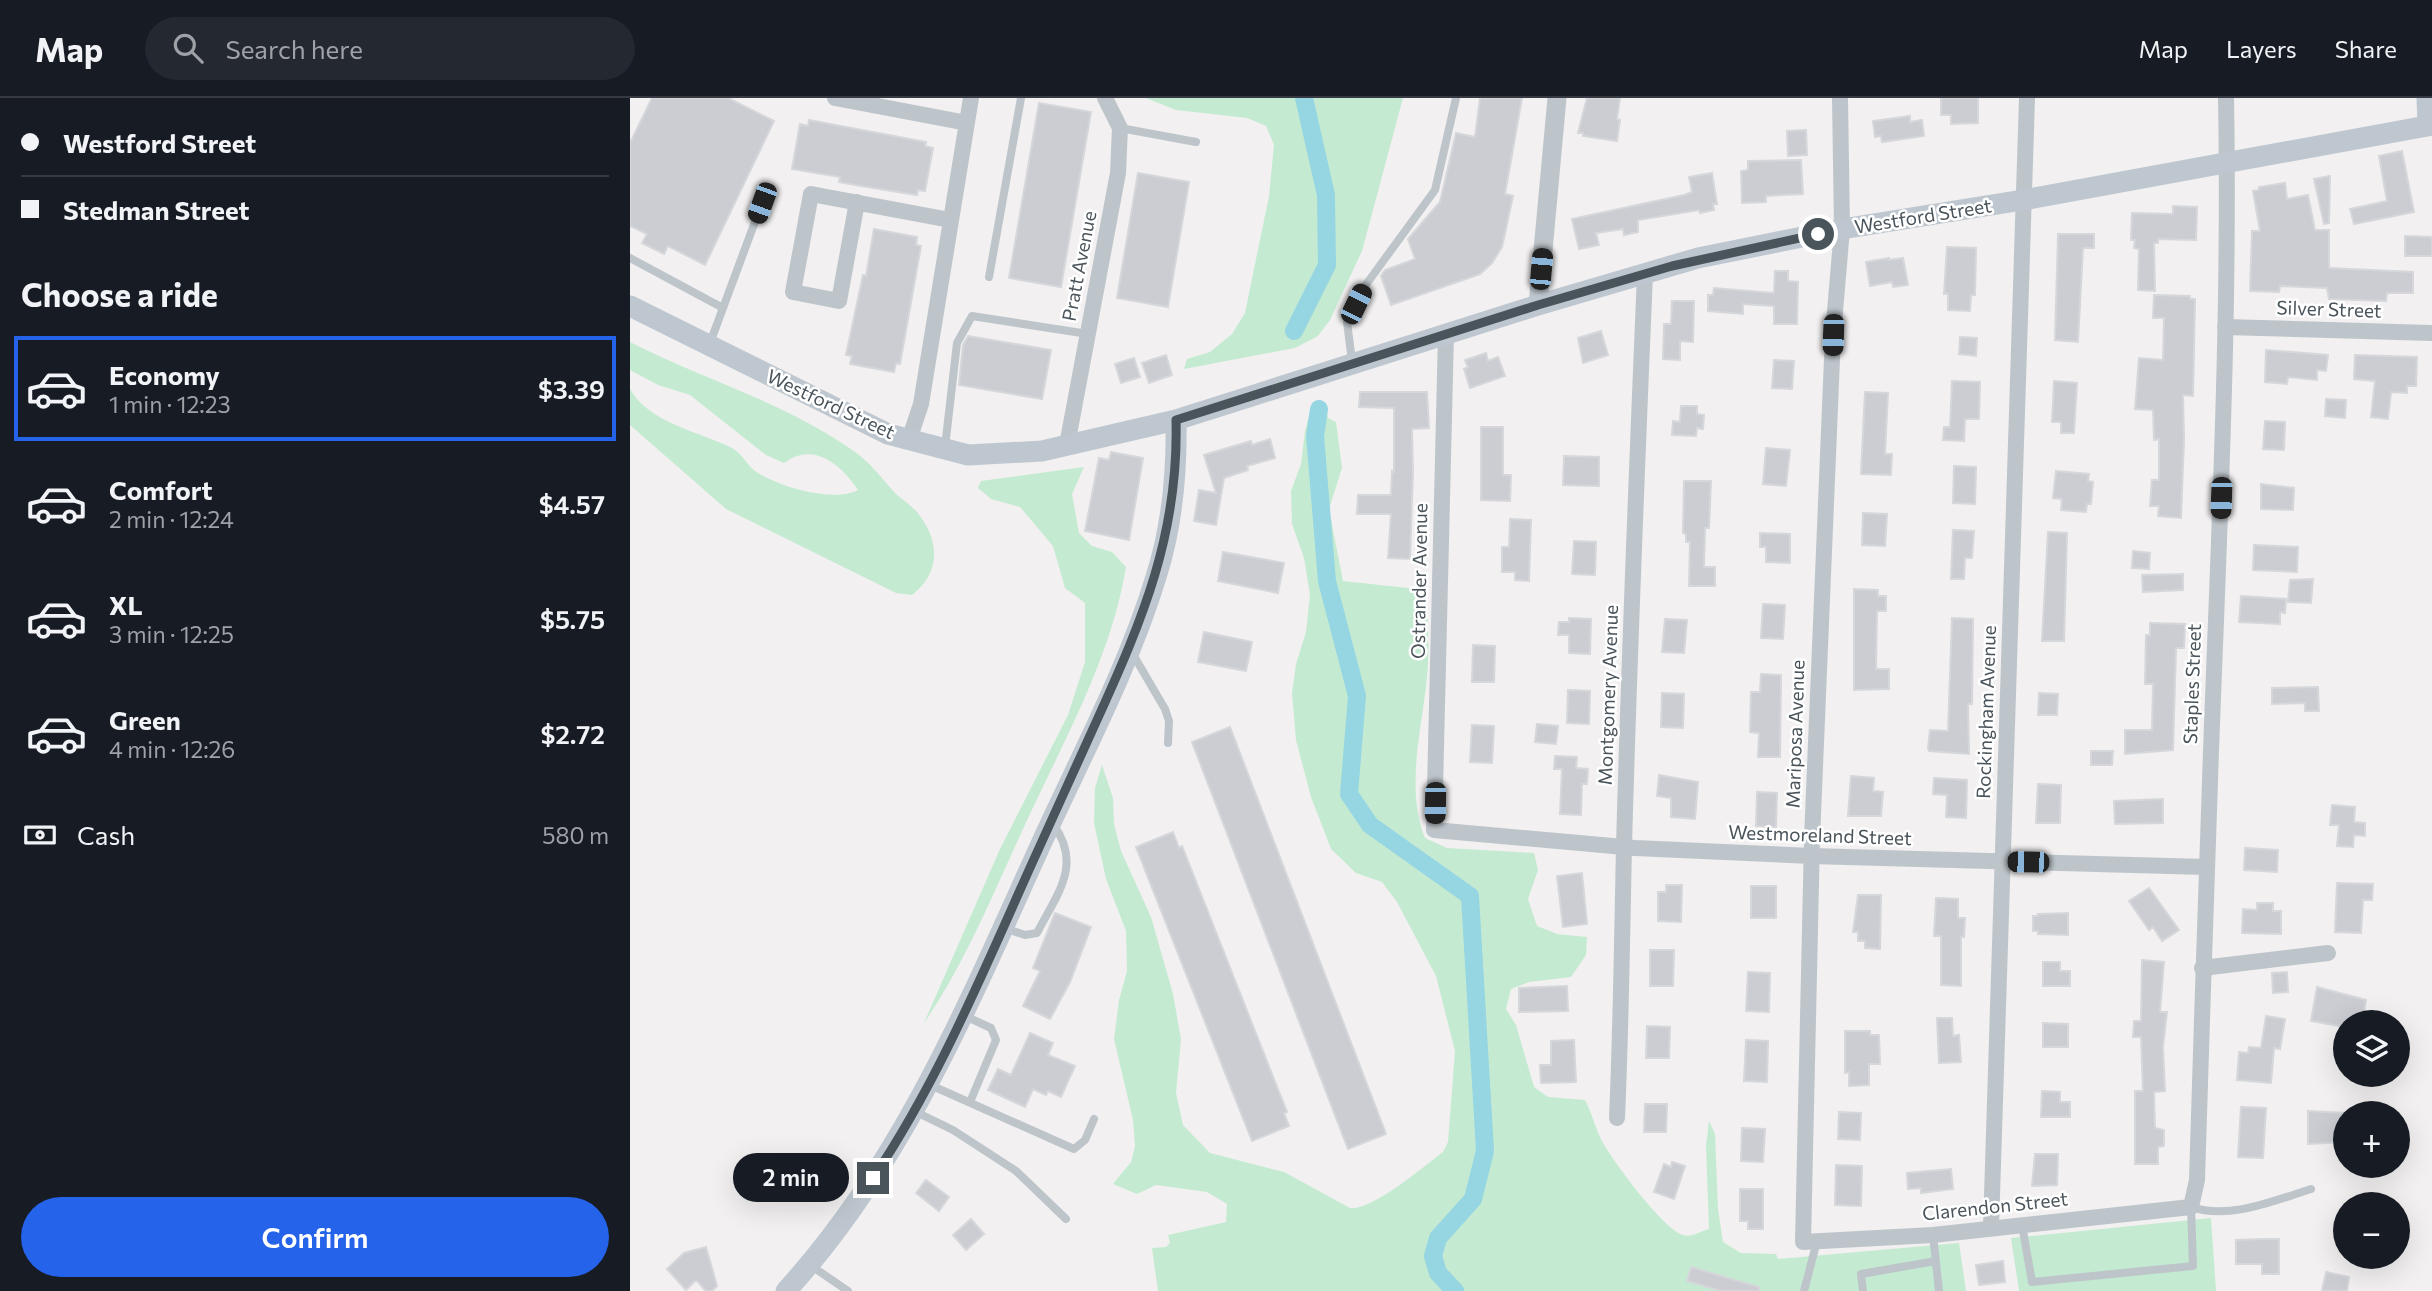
<!DOCTYPE html>
<html lang="en">
<head>
<meta charset="utf-8">
<style>
  :root { --surface:#171b24; --page:#242831; --text:#f1f3f6; --muted:#9ea1a6; --line:#363941; --accent:#2563eb }
  body { margin:0; font-family:Commissioner,sans-serif; background:var(--page); color:var(--text); height:100vh; display:flex; flex-direction:column; font-size:26px; white-space:nowrap }
  * { box-sizing:border-box; margin:0 }
  p { font-size:23px; color:var(--muted) }
  .icon { flex:none; width:38px; height:38px; fill:none; stroke:currentColor; stroke-width:2; stroke-linecap:round; stroke-linejoin:round }
  .map { position:relative; flex:1; overflow:hidden }
  .drawer { display:flex; flex-direction:column; background:var(--surface); width:630px }
  .drawer>* { flex:none }
  .guide { display:grid; align-content:center; height:154px; padding:0 21px; background:var(--surface) }
  .buttons { position:absolute; left:1703px; top:912px; display:grid; gap:14px }
  .buttons a { display:grid; place-items:center; width:77px; height:77px; border-radius:50%; background:var(--surface); box-shadow:0 7px 28px #0002; font-size:35px }
  .end { position:absolute; width:32px; height:32px; margin:-16px; border:9px solid #4a545b; background:#fff; box-shadow:0 0 0 4px #fff }
  .from { border-radius:50% }
  .bubble { position:absolute; height:49px; border-radius:24px; background:var(--surface); box-shadow:0 7px 28px #0002; font-size:23px; font-weight:600; line-height:49px; text-align:center }
  .car { position:absolute; width:21px; height:42px; margin:-21px -10px; border-radius:9px; box-shadow:0 0 5px 2px #0007; background:linear-gradient(#222 24%,#8ab4d8 0 40%,#222 0 76%,#8ab4d8 0 86%,#222 0) }
  .guide b { display:flex; align-items:center; gap:24px; height:66px; font-size:26px }
  .guide b+b { border-top:2px solid var(--line) }
  .guide i { width:18px; height:18px; background:var(--text) }
  ul { padding:0; list-style:none }
  li { display:flex; align-items:center; gap:21px; height:105px; margin:0 14px 10px; padding:0 7px; border:4px solid transparent; border-radius:0px }
  li div { flex:1 }
  li b { display:block; font-size:26px }
  li em { font-style:normal; font-weight:600 }
  li.active { border-color:var(--accent) }
  li>.icon { width:63px; height:63px; stroke-width:1.5 }
  h2 { padding:0 21px; font-size:32px; line-height:84px }
  .pay { display:flex; align-items:center; gap:18px; height:77px; padding:0 21px; font-size:26px }
  .pay p { margin-inline-start:auto }
  .cta { display:flex; gap:14px; margin-top:auto; padding:14px 21px }
  .cta a { flex:1; height:80px; border-radius:42px; background:var(--accent); color:#fff; font-size:28px; font-weight:600; line-height:80px; text-align:center }
  header { display:flex; align-items:center; gap:42px; box-sizing:border-box; height:98px; padding:0 35px; background:var(--surface); border-bottom:2px solid var(--line) }
  header strong { font-size:33px }
  nav { display:flex; gap:38px; margin-inline-start:auto; font-size:24px }
  .search { width:490px; height:63px; background:var(--page); display:flex; align-items:center; gap:18px; box-sizing:border-box; padding:0 24px; border-radius:38px; color:var(--muted); font-size:26px }
  main { display:flex; flex:1; min-height:0 }
  .map>svg:first-child { display:block }
  .green { fill:#c4ebd2 }
  .lines { fill:none; stroke-linecap:round; stroke-linejoin:round }
  .canal { stroke:#96d5e2; stroke-width:18 }
  .building { fill:#cbcdd2; stroke:#d5d7db; stroke-width:2 }
  .service { stroke:#bdc5cb; stroke-width:8 }
  .minor { stroke:#bdc5cb; stroke-width:16 }
  .tertiary { stroke:#bdc5cb; stroke-width:19 }
  .secondary { stroke:#bec7cf; stroke-width:21 }
  .route { stroke:#4a545b; stroke-width:9 }
  .labels { text-anchor:middle; stroke-width:5; stroke-linejoin:round; paint-order:stroke }
  .street-label { font-size:19px; fill:#4a545b; stroke:#fff }
</style>
</head>
<body>
<header>
<strong>Map</strong>
<div class="search"><svg class="icon" aria-label="search" viewBox="0 0 24 24"><circle cx="10" cy="10" r="6"/><path d="M15 15l6 6"/></svg>Search here</div>
<nav><a>Map</a><a>Layers</a><a>Share</a></nav>
</header>
<main>
<section class="drawer">
<div class="guide">
<b><i class="from"></i>Westford Street</b>
<b><i></i>Stedman Street</b>
</div>
<h2>Choose a ride</h2>
<ul>
<li class="active"><svg class="icon" aria-label="car" viewBox="0 0 24 24"><path d="M5 17H2v-5l4-1 3-4h7l3 4 3 1v5h-3M9 17h6M6 11h13"/><circle cx="7" cy="17" r="2"/><circle cx="17" cy="17" r="2"/></svg><div><b>Economy</b><p>1 min · 12:23</p></div><em>$3.39</em></li>
<li><svg class="icon" aria-label="car" viewBox="0 0 24 24"><path d="M5 17H2v-5l4-1 3-4h7l3 4 3 1v5h-3M9 17h6M6 11h13"/><circle cx="7" cy="17" r="2"/><circle cx="17" cy="17" r="2"/></svg><div><b>Comfort</b><p>2 min · 12:24</p></div><em>$4.57</em></li>
<li><svg class="icon" aria-label="car" viewBox="0 0 24 24"><path d="M5 17H2v-5l4-1 3-4h7l3 4 3 1v5h-3M9 17h6M6 11h13"/><circle cx="7" cy="17" r="2"/><circle cx="17" cy="17" r="2"/></svg><div><b>XL</b><p>3 min · 12:25</p></div><em>$5.75</em></li>
<li><svg class="icon" aria-label="car" viewBox="0 0 24 24"><path d="M5 17H2v-5l4-1 3-4h7l3 4 3 1v5h-3M9 17h6M6 11h13"/><circle cx="7" cy="17" r="2"/><circle cx="17" cy="17" r="2"/></svg><div><b>Green</b><p>4 min · 12:26</p></div><em>$2.72</em></li>
</ul>
<div class="pay"><svg class="icon" aria-label="cash" viewBox="0 0 24 24"><path d="M3 7h18v10H3z"/><circle cx="12" cy="12" r="2"/></svg>Cash<p>580 m</p></div>
<div class="cta"><a>Confirm</a></div>
</section>
<div class="map">
<svg width="1802" height="1193" viewBox="0 0 1802 1193">
  <rect width="100%" height="100%" fill="#f2f0f0"/>
  <path class="green" d="M516 0H773L732 153 700 222 688 238 665 250 554 271 557 261 580 254 602 236 615 215 639 98 644 47 636 28 617 20 546 12Z
    M0 244C74 282 157 305 225 354 241 365 253 382 266 396 274 403 284 409 290 418 310 445 310 475 282 497L266 495 96 411 0 327V291C19 325 70 334 102 350 112 355 116 366 125 373 148 389 203 405 228 392 211 366 183 343 154 365L136 357 60 297 28 287 0 272Z
    M682 308 696 311 698 320 706 324 712 370 699 411 713 483 797 492C797 521 800 551 797 579 792 631 775 690 795 740L817 750 904 755 908 772 898 801 907 828 927 836 957 839 956 857 941 879 899 884 881 891 876 911 886 927 904 989 918 999 955 1002C962 1015 965 1030 972 1043 982 1062 1033 1131 1053 1137 1061 1140 1071 1133 1079 1131L1076 1049 1079 1023 1085 1036 1088 1111 1093 1144 1111 1155 1146 1156 1148 1161 1329 1145 1336 1193H528L522 1150 536 1149 540 1145 538 1137 596 1124 597 1106 577 1094 526 1087 507 1096 483 1086 501 1064 505 1048 503 1022 484 941 489 902 497 873 496 833 476 781 464 725 465 690 472 667 483 700 484 726 491 753 521 819 543 896 551 941 546 995 553 1027 580 1055 654 1074 720 1110C742 1113 794 1068 813 1054L818 1044 825 953 806 878 767 804 752 784 726 775 701 751 681 699 666 642 662 595 666 566 676 534 680 497 674 460 662 426 661 393 671 366 675 333Z
    M454 369 442 396 449 435 462 448 482 454 496 469C481 561 432 646 393 731 363 796 335 865 294 925L370 751 438 617 455 564V505L435 490 423 448 390 409 361 401 348 390 351 383Z
    M1581 1120 1586 1193H1389L1381 1140Z"/>
  <g class="lines">
    <path class="canal" d="M664 233 697 167 696 97 674 0
      M689 311 685 338 697 483 727 598 719 696 740 727 840 798 855 1053 843 1101 808 1140 803 1158 808 1175 825 1193"/>
  </g>
  <path class="building" d="M22 0H98L144 23 75 167 38 148 34 156 12 145 17 136 0 128V45Z
    M850 0H892L875 96 883 98 872 149 862 165 850 176 761 207 751 178 755 172 785 161 778 141 810 104 826 35 845 39Z
    M957 0H990L987 21 990 22 987 43 953 38V35H948Z
    M1311 0H1348V25L1321 26V17H1311Z
    M409 5 461 14 431 189 379 180Z
    M1280 18V24L1292 22 1294 38 1252 44 1251 38 1245 39 1243 23Z
    M179 22 296 44 295 48 303 50 295 93 288 92 287 97 231 88 209 84 210 79 162 71 170 26 178 28Z
    M1176 32 1177 57 1158 58 1157 33Z
    M1772 53 1784 114 1724 126 1720 111 1757 103 1749 58Z
    M1171 62 1173 96 1136 98V104L1112 105 1111 73 1118 72V63Z
    M508 75 559 84 538 209 487 200Z
    M1082 75 1087 106H1083L1084 112 1070 115 1069 112 1008 122V134L994 137 993 131 966 135 969 147 949 151 942 121 1054 97 1062 94 1059 79Z
    M1700 78 1699 125 1694 126 1684 81Z
    M1655 85 1657 101 1678 97 1685 132H1699V170L1783 174V195H1757L1756 203 1699 201 1697 190 1650 188 1649 194 1620 193 1622 133H1630L1623 93 1629 92V89Z
    M1543 108 1567 109 1566 142 1528 141V145H1524L1525 193 1508 192 1509 151 1504 150 1505 142H1501L1502 115 1543 116Z
    M244 131 287 139 286 147 291 148 270 266 266 265 264 274 220 266 222 258 216 257 233 177 236 178Z
    M1428 136H1464V150H1453L1448 244 1425 242Z
    M1775 138 1802 139V158H1775Z
    M1317 149 1346 150 1345 197H1341L1340 213 1318 212V196H1314Z
    M1259 160V162L1273 160 1278 187 1263 189 1262 184 1240 188 1236 164Z
    M1145 173H1158V183L1168 184 1167 226H1144V208L1113 206V216L1078 213V197H1083L1084 190 1144 195Z
    M1524 197 1560 198V201H1565L1563 298 1553 297 1554 341 1551 420 1528 418 1529 408H1520L1522 382H1529V341L1524 342 1523 312 1505 311 1509 260 1533 262 1534 220H1523Z
    M1042 203H1064L1063 244 1050 243V262L1033 261 1034 226H1041Z
    M971 233 978 257 953 265 948 240Z
    M338 238 421 252 412 301 329 287 333 247Z
    M1330 239 1347 240 1346 258 1329 256Z
    M1636 252 1698 257 1696 273 1687 272V282L1658 279 1657 286 1635 284Z
    M856 255 858 263 868 259 875 278 840 290 834 271 838 269 835 262Z
    M536 257 542 277 519 285 512 265Z
    M1725 257 1787 259 1786 288H1777V295L1761 294 1758 321 1741 319 1745 283 1724 281Z
    M504 260 510 279 491 285 485 266Z
    M1144 262 1164 263 1162 291 1142 290Z
    M1322 283 1350 284 1349 321H1335L1334 343 1313 342 1314 329H1320Z
    M1424 283 1447 285 1444 335H1431V324H1422Z
    M730 294H797L799 330 782 331 783 374 780 461 758 460 761 416H727L728 397H761L762 373 764 374V310L729 309Z
    M1235 294 1258 295 1255 356H1262L1261 377 1231 376Z
    M1696 301 1716 302 1715 320 1695 318Z
    M1051 308H1067V316L1074 317 1073 331 1067 330 1066 338 1042 337 1043 323 1050 324Z
    M1635 323 1655 324 1654 352 1633 351Z
    M851 329H873V377H881L880 403 851 402Z
    M640 341 645 360 617 368 618 372 594 380 586 427 564 423 569 392 586 395 574 357 621 343 622 347Z
    M1136 350 1160 352 1156 388 1133 386Z
    M481 354 513 360 499 442 455 433 469 360 479 362Z
    M934 358 969 359V388L933 387Z
    M1324 368 1346 369 1345 406 1323 405Z
    M1426 373 1459 376 1458 383 1463 384 1461 406H1457L1456 414 1431 412 1432 401 1423 400Z
    M1054 383H1081L1079 430H1075L1074 469H1085V488H1059L1060 444H1056V436L1053 435Z
    M1631 386 1664 390 1663 412 1631 411Z
    M1233 415 1257 416 1255 448 1232 447Z
    M880 421 901 422 899 483 885 482V474H872V449H879Z
    M1323 432 1344 433 1342 460H1335L1334 481H1321Z
    M1418 434 1437 435 1434 543H1412Z
    M1130 435 1160 436V465L1136 464V449H1130Z
    M944 443 966 444 965 477 942 476Z
    M1624 447 1668 449 1667 474 1623 472Z
    M1503 453 1520 455 1519 471 1502 470Z
    M593 454 654 465 648 495 588 483Z
    M1553 476V492L1513 494 1512 477Z
    M1683 481 1681 505 1658 504 1660 482Z
    M1224 491 1248 492V498H1256V513H1247L1246 571H1259V591L1224 592Z
    M1611 498 1656 501 1655 515 1650 514V526L1609 524Z
    M1133 506 1155 507 1153 541 1131 540Z
    M939 520 961 521 960 556 939 555V537H928L929 524H939Z
    M1322 520 1343 521 1342 606H1338L1339 656 1299 653 1298 650 1300 632 1318 633Z
    M1035 521 1057 522 1054 555 1032 554Z
    M1520 525 1555 526 1554 550H1546L1543 652 1495 656V632H1522L1523 586H1515L1516 537H1520Z
    M574 534 622 544 616 573 568 564Z
    M843 547 865 548 864 584H842Z
    M1131 576 1151 577 1150 659H1128L1129 635 1120 634 1121 594H1130Z
    M1688 589 1689 613H1675V605L1642 606V590Z
    M938 592 960 593 959 626 937 625Z
    M1032 595 1054 596 1053 630 1031 629Z
    M1409 595 1428 596 1427 617H1408Z
    M907 626 928 628 926 646 905 644Z
    M842 627 864 628 862 665 840 664Z
    M600 629 756 1036 718 1051 562 644Z
    M1461 653H1483L1482 667H1461Z
    M925 658 947 659 946 670 958 671 957 686H952L951 717 930 716 932 671H924Z
    M1029 677 1068 684 1065 721 1041 719V700L1027 698Z
    M1221 678 1244 680 1243 693 1253 694 1251 718H1218Z
    M1304 680 1337 682 1336 720 1316 719 1317 697 1303 696Z
    M1408 686 1431 687 1430 725H1406Z
    M1127 694 1147 695 1146 729 1126 728Z
    M1533 701V725L1485 726 1484 703Z
    M1702 707 1725 709 1724 724 1735 725V738L1724 737 1723 749 1707 748 1709 727H1700Z
    M543 734 549 750 552 748 657 1014 654 1015 659 1028 622 1043 506 749Z
    M1615 750 1648 752 1647 774 1614 772Z
    M952 775 957 826 933 829 927 778Z
    M1707 785 1743 786 1742 802H1733L1731 835 1705 834Z
    M1036 787H1052L1051 824 1028 823V794H1036Z
    M1121 788H1146V820H1121Z
    M1519 790 1549 832 1532 843 1523 829 1519 832 1499 803Z
    M1228 797H1251L1250 851 1235 850V843H1228V834H1223Z
    M1306 800 1328 801V820H1335L1334 839H1331V888L1311 887V838H1304Z
    M1627 805H1643V813H1651V836L1612 835 1613 811 1627 812Z
    M425 815 461 829 440 884 420 921 393 908 410 873 403 870Z
    M1438 815V837L1408 836V833H1403V818H1408V816Z
    M1020 852H1044L1043 888H1020Z
    M1512 862 1534 864 1530 914H1537L1533 949 1535 993 1524 994 1525 1030 1534 1032V1048L1528 1049V1066H1505V993H1513L1511 939H1503L1504 923H1511Z
    M1413 864H1430V873H1440V888H1413Z
    M1118 874 1140 875 1139 914 1116 913Z
    M1657 874 1658 894 1643 895 1642 875Z
    M937 888 938 913 889 914V890Z
    M1687 889 1736 902 1732 924H1715V929L1681 923Z
    M1636 918 1655 921 1650 951 1644 950 1641 985 1607 982 1609 954 1618 955 1619 949 1631 950Z
    M1307 920H1322L1323 938 1329 937 1331 964 1309 965Z
    M1413 925 1438 926V949H1413Z
    M1017 928 1040 929 1039 960H1016Z
    M1215 933H1240V937H1249L1250 966H1239V987L1219 988V974L1215 975Z
    M400 935 423 945 418 957 445 968 431 999 418 993 416 997 403 991 395 1009 358 992 368 971 381 977Z
    M944 942 946 984 911 985 910 967H921V943Z
    M1116 942 1138 943 1137 984 1114 983Z
    M1412 993 1430 994V1004H1440V1019H1411Z
    M1015 1006H1037L1036 1034H1014Z
    M1611 1009 1636 1010 1633 1060 1608 1059Z
    M1678 1013 1715 1015V1044L1678 1046Z
    M1209 1014 1231 1015 1230 1042 1208 1041Z
    M1112 1030 1135 1031 1133 1064 1111 1063Z
    M1405 1056H1428L1427 1087 1402 1088Z
    M1042 1064 1055 1068 1044 1101 1024 1094 1034 1066 1041 1069Z
    M1206 1067 1232 1068 1231 1108 1205 1107Z
    M1321 1071 1323 1091 1291 1095V1090L1278 1091 1277 1075Z
    M296 1082 319 1099 309 1113 286 1095Z
    M1110 1091H1133V1131H1118V1123H1110Z
    M341 1121 354 1136 336 1152 323 1137Z
    M1635 1141H1649V1176H1632V1166H1606V1142Z
    M76 1149 87 1188 82 1193H76L66 1182 56 1192 37 1171 54 1155Z
    M1373 1163 1375 1184 1349 1187 1346 1167Z
    M1061 1169 1129 1189V1193H1091L1057 1183Z
    M1696 1174 1719 1179 1717 1193H1692Z"/>
  <g class="lines">
    <path class="service" d="M490 30 566 44
      M0 160 93 210
      M359 179 391 0
      M80 245 132 105
      M722 263 717 224 735 188 805 92 826 0
      M315 349 327 245 342 218 458 236
      M501 553 535 611 539 623 538 645
      M374 830 395 837 407 835C427 796 453 767 423 726
      M333 917 361 930 366 942 340 1004
      M298 986 444 1051 455 1042 464 1021
      M284 1013 323 1032 386 1073 436 1121
      M1392 1127 1402 1184 1563 1168 1561 1109C1599 1122 1643 1103 1681 1091
      M1303 1137 1309 1193
      M180 1167 218 1193
      M1174 1193 1187 1143
      M1233 1193 1231 1176 1306 1163"/>
    <path class="minor" d="M205 0 337 25
      M1210 0 1212 131 1203 237 1182 741 1173 1144 1303 1137 1561 1109 1567 1082C1572 939 1575 796 1581 653 1589 435 1600 218 1596 0
      M227 104 209 203 163 194 181 96 320 122
      M1595 229 1802 235
      M816 236 804 732 1005 750 1181 758 1576 769
      M279 342 291 306 341 0
      M437 347 488 75 490 30 475 0
      M1572 870 1698 855
      M987 1020C991 930 992 840 994 749 999 558 1007 367 1015 176
      M1361 1129 1397 0"/>
    <path class="tertiary" d="M908 207 927 0"/>
    <path class="secondary" d="M1797 0 1798 28
      M0 208 258 336 338 357 412 353 546 322 908 207 1068 160 1212 131 1399 101 1802 27
      M156 1193C274 1064 340 902 411 746 451 658 498 571 526 479 542 429 547 374 546 322"/>
  </g>
  <g class="lines">
    <path class="route" d="M243 1080C307 985 352 877 399 772 422 722 444 672 467 622 513 521 549 435 546 322L908 207 1042 168 1188 136"/>
  </g>
  <g class="labels">
    <g class="street-label">
      <text transform="translate(1293 118) rotate(-9)" y="7">Westford Street</text>
      <text transform="translate(449 168) rotate(-79)" y="7">Pratt Avenue</text>
      <text transform="translate(1699 211) rotate(2)" y="7">Silver Street</text>
      <text transform="translate(201 306) rotate(25)" y="7">Westford Street</text>
      <text transform="translate(789 483) rotate(-89)" y="7">Ostrander Avenue</text>
      <text transform="translate(1562 586) rotate(-88)" y="7">Staples Street</text>
      <text transform="translate(978 597) rotate(-88)" y="7">Montgomery Avenue</text>
      <text transform="translate(1356 614) rotate(-88)" y="7">Rockingham Avenue</text>
      <text transform="translate(1165 636) rotate(-88)" y="7">Mariposa Avenue</text>
      <text transform="translate(1190 737) rotate(2)" y="7">Westmoreland Street</text>
      <text transform="translate(1365 1108) rotate(-6)" y="7">Clarendon Street</text>
    </g>
  </g>
</svg>
<div class="buttons">
<a><svg class="icon" aria-label="layers" viewBox="0 0 24 24"><path d="M12 4l9 5-9 5-9-5zM3 14l9 5 9-5"/></svg></a>
<a>+</a>
<a>−</a>
</div>
<i class="end from" style="left:1188px;top:136px"></i>
<i class="end" style="left:243px;top:1080px"></i>
<div class="bubble" style="left:103px;top:1055px;width:116px">2 min</div>
<i class="car" style="left:132px;top:105px;rotate:200deg"></i>
<i class="car" style="left:911px;top:171px;rotate:5deg"></i>
<i class="car" style="left:726px;top:206px;rotate:26deg"></i>
<i class="car" style="left:1203px;top:237px;rotate:182deg"></i>
<i class="car" style="left:1591px;top:400px;rotate:182deg"></i>
<i class="car" style="left:805px;top:705px;rotate:181deg"></i>
<i class="car" style="left:1398px;top:764px;rotate:271deg"></i>
</div>
</main>
</body>
</html>
